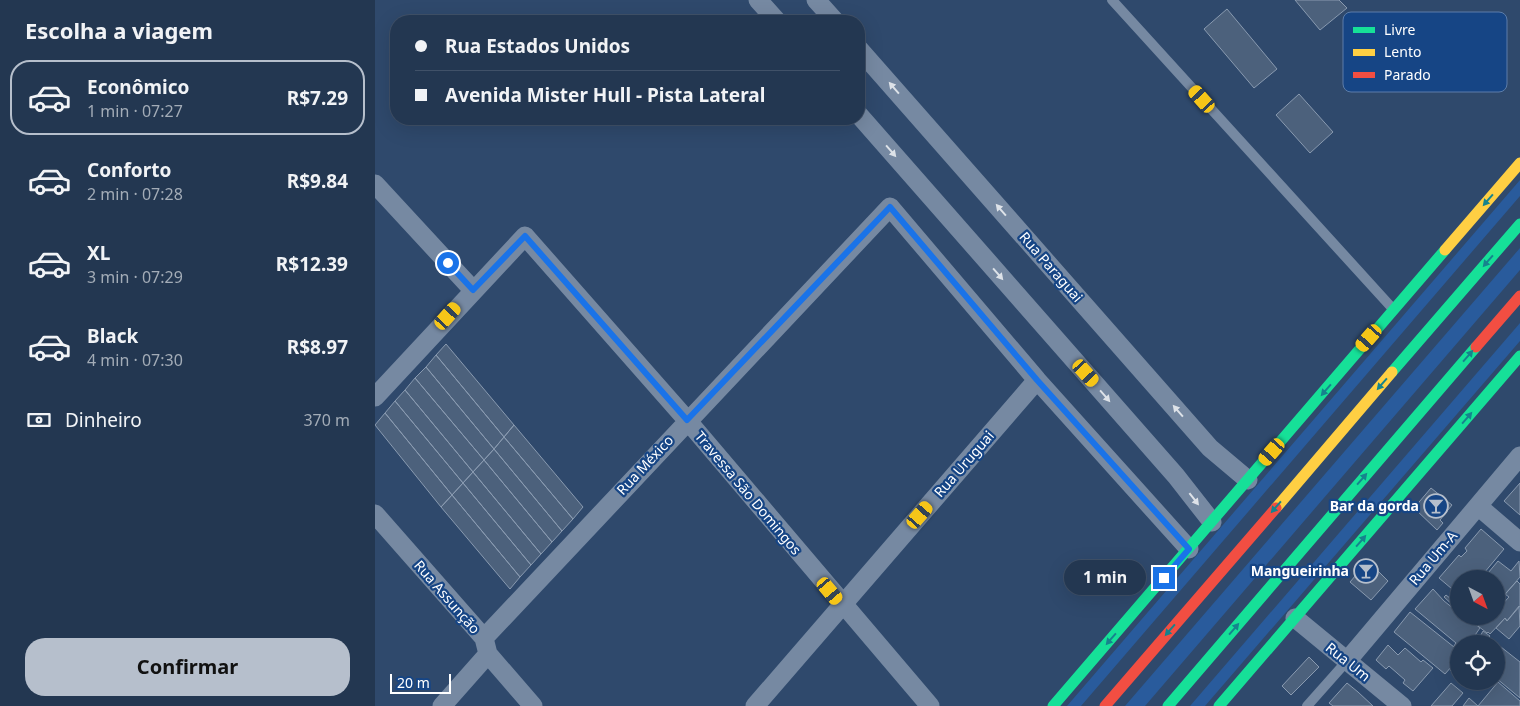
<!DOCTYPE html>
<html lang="pt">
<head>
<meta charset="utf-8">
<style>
  :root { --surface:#233751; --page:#2f425b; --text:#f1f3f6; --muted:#a3acb7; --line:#405168; --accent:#b6bfcc }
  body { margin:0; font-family:"Noto Sans",sans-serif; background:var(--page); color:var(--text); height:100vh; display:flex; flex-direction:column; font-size:19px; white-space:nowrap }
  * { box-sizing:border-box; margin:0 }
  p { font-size:16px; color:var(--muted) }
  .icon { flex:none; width:28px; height:28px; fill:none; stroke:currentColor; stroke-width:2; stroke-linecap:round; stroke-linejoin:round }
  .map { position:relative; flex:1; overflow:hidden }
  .sheet { display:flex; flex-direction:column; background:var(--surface); width:375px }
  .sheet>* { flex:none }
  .hud { position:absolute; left:15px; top:15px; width:475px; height:110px; border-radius:20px; box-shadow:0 5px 20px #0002,0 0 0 1px var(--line); display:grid; align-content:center; height:110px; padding:0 25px; background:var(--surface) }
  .needle { width:32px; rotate:139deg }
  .buttons { position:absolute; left:1075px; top:570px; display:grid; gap:10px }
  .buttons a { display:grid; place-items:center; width:55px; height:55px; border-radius:50%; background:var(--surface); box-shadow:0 5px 20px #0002,0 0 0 1px var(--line); font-size:25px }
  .scale { position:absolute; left:15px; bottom:12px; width:61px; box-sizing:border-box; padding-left:5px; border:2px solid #fff; border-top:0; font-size:14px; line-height:18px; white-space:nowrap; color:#fff; -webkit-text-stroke:4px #164585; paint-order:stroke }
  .end { position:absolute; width:22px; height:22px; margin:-11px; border:6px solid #1a73e8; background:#fff; box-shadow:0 0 0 2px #fff }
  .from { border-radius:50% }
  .bubble { position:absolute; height:35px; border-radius:18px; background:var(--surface); box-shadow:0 5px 20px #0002,0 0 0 1px var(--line); font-size:16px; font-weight:700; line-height:35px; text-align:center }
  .car { position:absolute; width:15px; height:30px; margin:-15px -8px; border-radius:6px; box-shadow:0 0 4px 1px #0007; background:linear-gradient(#f5c518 24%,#345 0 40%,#f5c518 0 76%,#345 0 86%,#f5c518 0) }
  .hud b { display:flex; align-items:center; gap:18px; height:48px; font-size:19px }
  .hud b+b { border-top:1px solid var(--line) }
  .hud i { width:12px; height:12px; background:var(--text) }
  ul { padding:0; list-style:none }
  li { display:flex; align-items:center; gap:15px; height:75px; margin:0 10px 8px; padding:0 15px; border:2px solid transparent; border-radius:20px }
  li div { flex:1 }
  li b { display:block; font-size:19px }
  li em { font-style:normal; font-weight:700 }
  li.selected { border-color:var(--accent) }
  li>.icon { width:45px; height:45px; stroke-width:1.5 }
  h2 { padding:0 25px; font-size:22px; line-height:60px }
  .pay { display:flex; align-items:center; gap:12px; height:55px; padding:0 25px; font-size:19px }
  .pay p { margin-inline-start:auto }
  .button { display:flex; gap:10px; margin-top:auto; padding:10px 25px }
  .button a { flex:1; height:58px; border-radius:20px; background:var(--accent); color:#111; font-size:20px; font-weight:700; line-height:58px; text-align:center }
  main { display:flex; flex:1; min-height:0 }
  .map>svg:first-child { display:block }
  .green { fill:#295b9c }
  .building { fill:#4c617c; stroke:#899ab0 }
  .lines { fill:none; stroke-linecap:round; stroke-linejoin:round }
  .lane { stroke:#7689a2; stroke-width:10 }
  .street { stroke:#7689a2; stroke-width:19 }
  .fast { stroke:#16e098; stroke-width:11 }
  .slow { stroke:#ffcf43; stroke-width:11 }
  .jam { stroke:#f24e42; stroke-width:11 }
  .oneway { fill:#dde2e8 }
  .oneway2 { fill:#16838d }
  .route { stroke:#1a73e8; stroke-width:6 }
  .labels { text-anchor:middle; stroke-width:4.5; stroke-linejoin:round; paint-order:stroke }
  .street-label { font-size:14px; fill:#fff; stroke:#164585 }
  .poi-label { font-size:14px; font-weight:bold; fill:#fff; stroke:#164585; text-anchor:end }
  .key { fill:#164585; stroke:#5c7daa; stroke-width:1 }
  .key-label { font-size:14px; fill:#fff }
</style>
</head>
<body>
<main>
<section class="sheet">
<h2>Escolha a viagem</h2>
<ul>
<li class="selected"><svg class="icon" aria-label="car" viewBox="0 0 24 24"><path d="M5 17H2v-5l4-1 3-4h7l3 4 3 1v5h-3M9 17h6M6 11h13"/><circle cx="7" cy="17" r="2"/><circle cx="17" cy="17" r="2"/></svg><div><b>Econômico</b><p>1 min · 07:27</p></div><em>R$7.29</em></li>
<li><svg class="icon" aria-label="car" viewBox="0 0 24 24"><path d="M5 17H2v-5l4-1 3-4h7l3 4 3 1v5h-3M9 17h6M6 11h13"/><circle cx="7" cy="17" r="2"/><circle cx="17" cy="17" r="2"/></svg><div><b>Conforto</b><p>2 min · 07:28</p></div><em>R$9.84</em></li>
<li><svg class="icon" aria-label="car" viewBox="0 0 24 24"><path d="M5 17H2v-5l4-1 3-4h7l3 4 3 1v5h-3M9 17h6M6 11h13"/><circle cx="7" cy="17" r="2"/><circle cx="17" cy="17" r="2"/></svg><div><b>XL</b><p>3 min · 07:29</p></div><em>R$12.39</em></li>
<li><svg class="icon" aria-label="car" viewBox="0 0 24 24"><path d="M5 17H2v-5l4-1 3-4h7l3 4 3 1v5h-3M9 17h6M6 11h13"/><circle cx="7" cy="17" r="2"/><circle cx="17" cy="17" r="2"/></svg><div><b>Black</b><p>4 min · 07:30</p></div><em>R$8.97</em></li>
</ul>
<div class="pay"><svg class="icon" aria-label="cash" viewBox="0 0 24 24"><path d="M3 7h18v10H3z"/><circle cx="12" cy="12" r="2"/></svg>Dinheiro<p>370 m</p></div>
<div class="button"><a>Confirmar</a></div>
</section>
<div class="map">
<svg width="1145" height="706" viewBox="0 0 1145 706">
  <rect width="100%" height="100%" fill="#2f496c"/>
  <path class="green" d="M1145 180V196L706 706H692Z
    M1145 248V270L770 706H750Z
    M1145 323V341L830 706H815Z"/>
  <path class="building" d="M920 0H964L972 8 945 30Z
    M852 9 902 69 879 88 829 29Z
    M924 94 958 132 935 153 901 115Z
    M71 344 139 425 129 437 61 355Z
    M61 355 129 437 119 449 51 367Z
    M51 367 119 449 109 460 40 378Z
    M40 378 109 460 98 472 30 390Z
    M30 390 98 472 88 483 20 401Z
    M20 401 88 483 77 495 10 413Z
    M10 413 77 495 66 507 0 425Z
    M139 425 208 507 198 519 129 437Z
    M129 437 198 519 187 531 119 449Z
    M119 449 187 531 177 542 109 460Z
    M109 460 177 542 166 554 98 472Z
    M98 472 166 554 156 565 88 483Z
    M88 483 156 565 145 577 77 495Z
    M1145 483V515L1129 501Z
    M1056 488 1077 505 1065 520 1068 523 1062 530 1039 508Z
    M77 495 145 577 135 589 66 507Z
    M1106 529 1129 549 1104 579H1084V603L1080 607 1069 597 1071 595 1076 599 1083 594 1064 578 1084 555 1086 557 1092 551 1090 548Z
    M993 561 1013 581 996 600 975 582Z
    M1123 561 1136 571 1144 561 1145 577 1121 605V579H1108Z
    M1142 581 1145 584V606L1132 621 1130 618 1115 634 1113 632 1112 633 1103 626 1111 616H1121V611L1134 597 1130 594Z
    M1058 589 1069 601 1083 612 1084 611V616H1091L1105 628 1098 638 1102 642 1108 631 1115 636 1108 644H1084V650L1079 646 1081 643 1040 609Z
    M1144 606 1145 626 1134 639 1121 628 1130 618 1132 621Z
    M1035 612 1084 651V658L1070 674 1019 632Z
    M1013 645 1023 655 1030 648 1046 662 1048 660 1058 668 1038 691 1028 683 1030 680 1014 666 1011 669 1001 660Z
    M1126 647 1145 662V698L1121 678V654Z
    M934 657 944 667 916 695 907 686Z
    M1084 660V673L1082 675 1075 670Z
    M1123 682 1145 701V706H1103Z
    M972 683 983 692 998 706H958L954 703Z
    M1076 683 1088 693 1077 706H1056Z
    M1094 698 1103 706H1088Z"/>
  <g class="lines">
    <path class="lane" d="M737 0 1018 309
      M932 706 972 661"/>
    <path class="street" d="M383 0 402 21
      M441 0 460 21
      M484 49 835 448 873 480
      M484 115 801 476 837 522
      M0 184 98 290
      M0 397 150 236 312 420 555 706
      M1103 506 1145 542
      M0 514 109 638 113 654 158 706
      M920 618 1027 706
      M109 638 515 207 662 380 814 549
      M972 661 1145 456
      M67 706 113 654
      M380 706 662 380"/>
    <path class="fast" d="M1017 372 1145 224
      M678 706 1070 250
      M793 706 1101 347
      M844 706 1145 356"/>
    <path class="slow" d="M1070 250 1145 163
      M901 508 1017 372"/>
    <path class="jam" d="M1101 347 1145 296
      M730 706 901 508"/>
  </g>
  <defs><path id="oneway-solid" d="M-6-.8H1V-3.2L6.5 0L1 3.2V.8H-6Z" transform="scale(1.25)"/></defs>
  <g class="oneway">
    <use href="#oneway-solid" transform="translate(519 88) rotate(-131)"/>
    <use href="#oneway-solid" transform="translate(516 151) rotate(49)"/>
    <use href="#oneway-solid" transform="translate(626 210) rotate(-131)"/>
    <use href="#oneway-solid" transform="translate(623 274) rotate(49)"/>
    <use href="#oneway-solid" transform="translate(730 396) rotate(49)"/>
    <use href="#oneway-solid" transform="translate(803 411) rotate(-131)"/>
    <use href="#oneway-solid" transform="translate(819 499) rotate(52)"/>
  </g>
  <g class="oneway2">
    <use href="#oneway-solid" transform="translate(1113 200) rotate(131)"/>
    <use href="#oneway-solid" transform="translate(1113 261) rotate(131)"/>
    <use href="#oneway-solid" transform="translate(1093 356) rotate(-49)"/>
    <use href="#oneway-solid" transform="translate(1007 384) rotate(131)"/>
    <use href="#oneway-solid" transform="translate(951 390) rotate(131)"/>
    <use href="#oneway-solid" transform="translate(1092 418) rotate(-49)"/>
    <use href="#oneway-solid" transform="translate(987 479) rotate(-49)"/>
    <use href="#oneway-solid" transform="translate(901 507) rotate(131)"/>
    <use href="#oneway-solid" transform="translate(986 541) rotate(-49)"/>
    <use href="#oneway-solid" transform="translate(859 629) rotate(-49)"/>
    <use href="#oneway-solid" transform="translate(795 630) rotate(131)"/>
    <use href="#oneway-solid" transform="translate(736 639) rotate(131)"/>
  </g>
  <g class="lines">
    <path class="route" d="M73 263 98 290 150 236 312 420 515 207 662 380 814 549 789 578"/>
  </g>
  <defs>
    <g id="bar-ring" transform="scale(1.25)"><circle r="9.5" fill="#164585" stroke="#b6bfcc" stroke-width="1.5"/><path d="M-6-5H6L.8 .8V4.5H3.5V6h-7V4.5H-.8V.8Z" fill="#b6bfcc"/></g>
  </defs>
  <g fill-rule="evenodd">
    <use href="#bar-ring" x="1061" y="506"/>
    <use href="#bar-ring" x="991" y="571"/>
  </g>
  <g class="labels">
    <g class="street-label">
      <text transform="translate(676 267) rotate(49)" y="5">Rua Paraguai</text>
      <text transform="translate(589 464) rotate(-49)" y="5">Rua Uruguai</text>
      <text transform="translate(270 465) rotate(-47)" y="5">Rua México</text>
      <text transform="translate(373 493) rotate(50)" y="5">Travessa São Domingos</text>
      <text transform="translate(1058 558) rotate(-50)" y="5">Rua Um-A</text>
      <text transform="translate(72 597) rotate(49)" y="5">Rua Assunção</text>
      <text transform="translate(973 662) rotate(39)" y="5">Rua Um</text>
    </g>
    <g class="poi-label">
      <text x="1044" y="511">Bar da gorda</text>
      <text x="974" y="576">Mangueirinha</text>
    </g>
  </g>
  <rect x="968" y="12" width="164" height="80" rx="8" class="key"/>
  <rect x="978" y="27" width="22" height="6" fill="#16e098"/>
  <rect x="978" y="49" width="22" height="7" fill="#ffcf43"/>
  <rect x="978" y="72" width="22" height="6" fill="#f24e42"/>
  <g class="key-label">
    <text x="1009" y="35">Livre</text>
    <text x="1009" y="57">Lento</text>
    <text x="1009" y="80">Parado</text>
  </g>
</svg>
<div class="buttons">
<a><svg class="needle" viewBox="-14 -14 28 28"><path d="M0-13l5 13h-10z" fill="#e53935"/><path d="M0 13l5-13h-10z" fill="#a3acb7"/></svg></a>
<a><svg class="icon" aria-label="locate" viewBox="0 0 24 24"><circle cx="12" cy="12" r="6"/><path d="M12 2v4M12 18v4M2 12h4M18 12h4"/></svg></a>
</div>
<div class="scale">20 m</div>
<i class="end from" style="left:73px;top:263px"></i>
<i class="end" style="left:789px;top:578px"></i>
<div class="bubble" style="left:689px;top:560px;width:82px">1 min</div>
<i class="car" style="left:827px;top:99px;rotate:318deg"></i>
<i class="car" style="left:73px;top:316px;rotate:42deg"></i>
<i class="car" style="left:994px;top:338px;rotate:221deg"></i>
<i class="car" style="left:711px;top:373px;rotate:138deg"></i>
<i class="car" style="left:897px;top:452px;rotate:221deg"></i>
<i class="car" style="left:545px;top:515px;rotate:41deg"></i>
<i class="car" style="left:455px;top:591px;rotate:140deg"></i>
<div class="hud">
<b><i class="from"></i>Rua Estados Unidos</b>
<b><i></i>Avenida Mister Hull - Pista Lateral</b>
</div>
</div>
</main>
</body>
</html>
